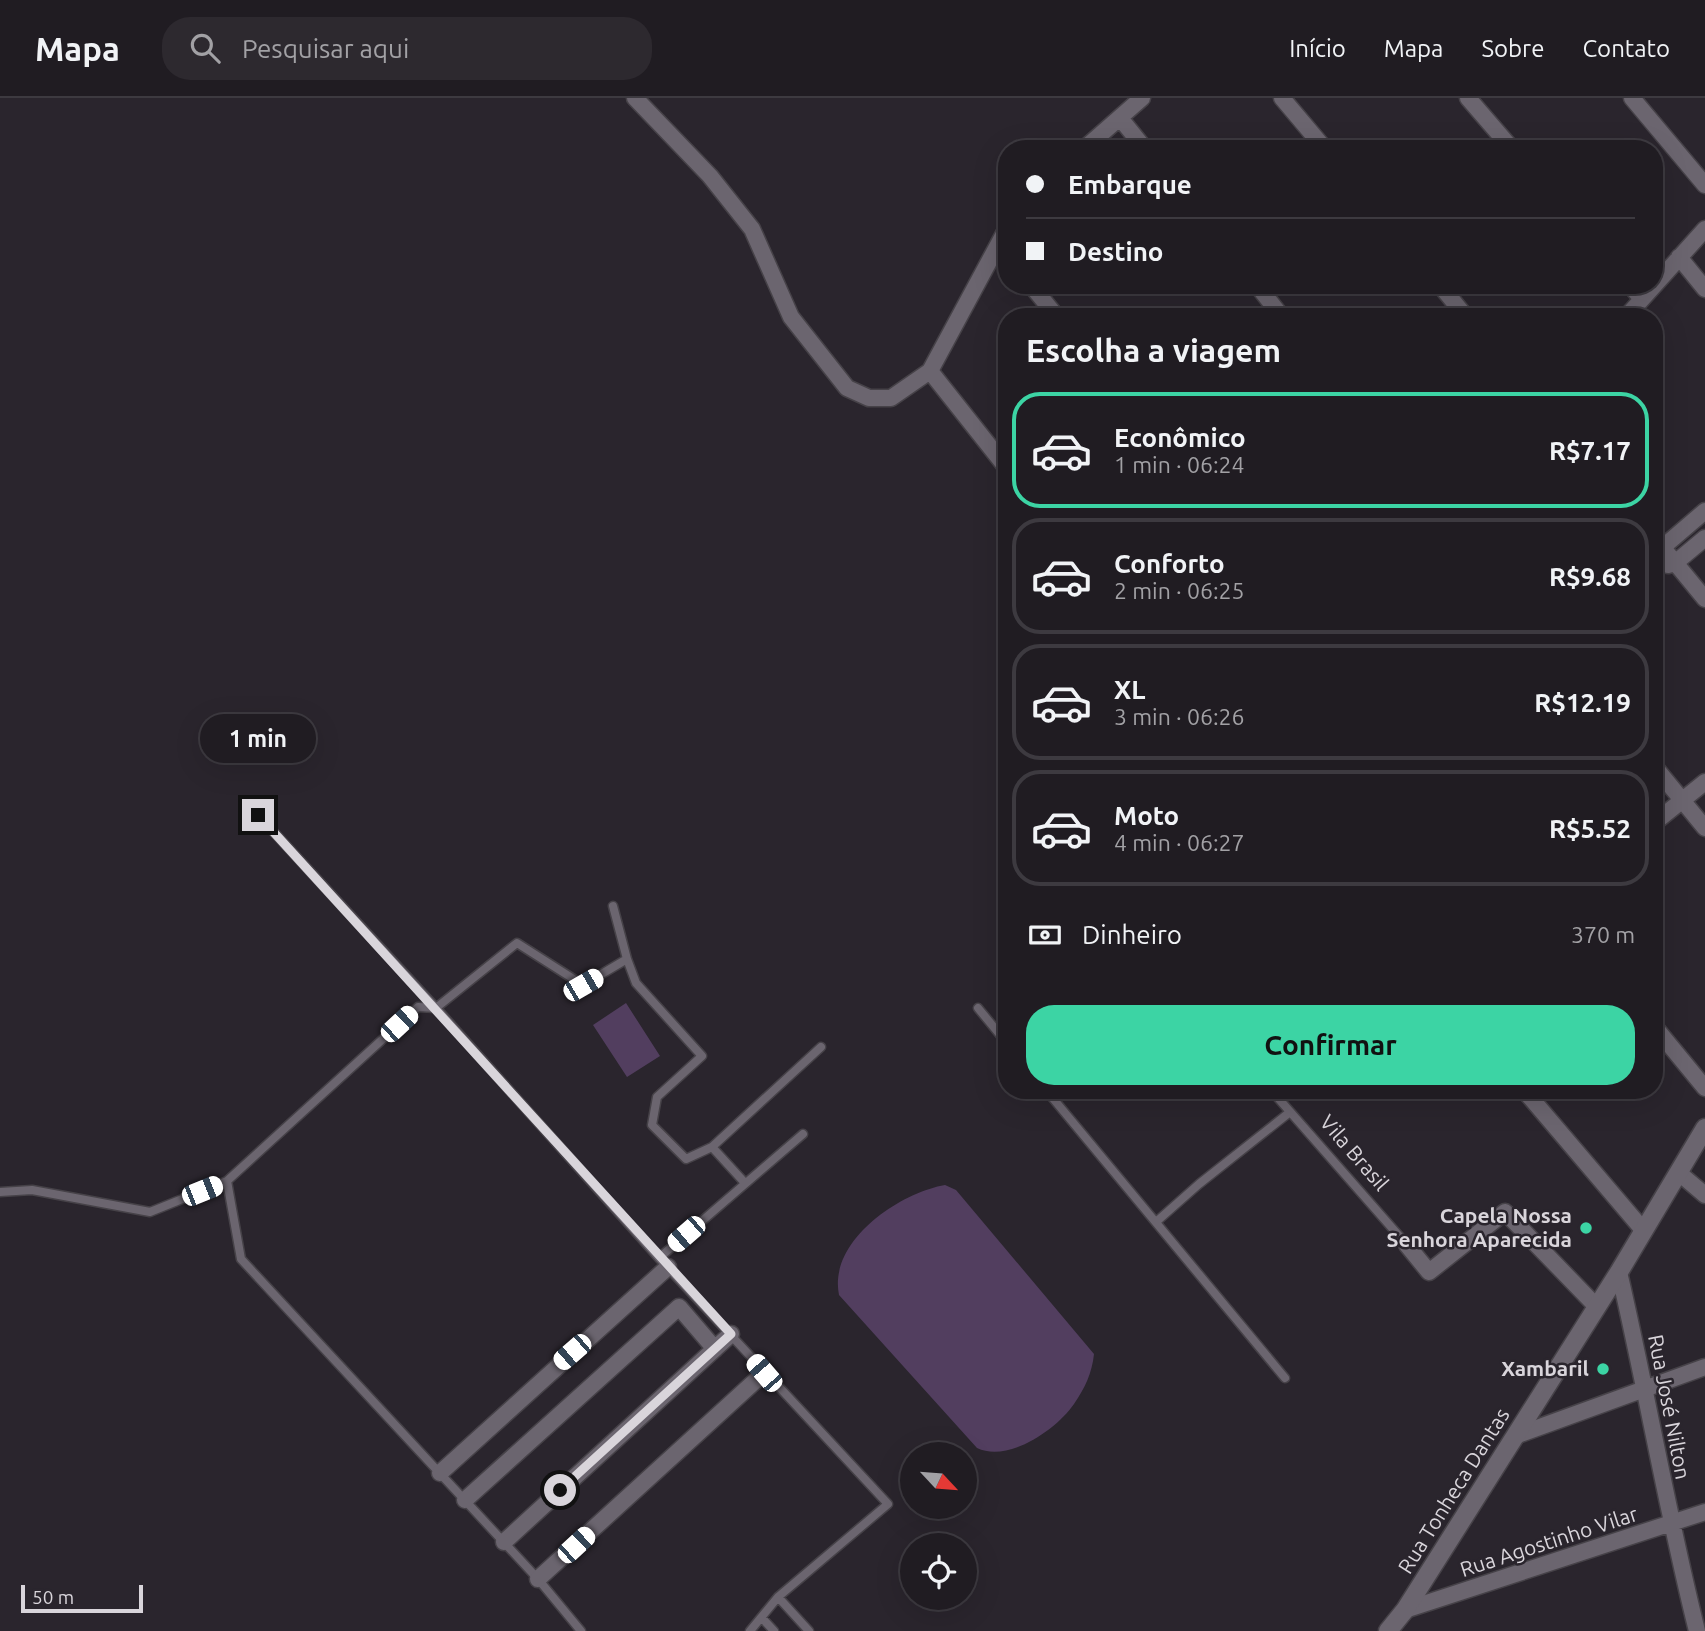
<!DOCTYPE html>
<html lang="pt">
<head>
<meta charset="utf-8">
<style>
  :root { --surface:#201c22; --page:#2d292f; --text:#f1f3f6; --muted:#a2a1a5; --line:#3d3a40; --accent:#3cd4a4 }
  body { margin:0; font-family:Ubuntu,sans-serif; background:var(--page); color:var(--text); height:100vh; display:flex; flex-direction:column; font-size:26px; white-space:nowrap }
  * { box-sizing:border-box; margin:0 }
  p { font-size:23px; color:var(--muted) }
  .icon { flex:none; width:38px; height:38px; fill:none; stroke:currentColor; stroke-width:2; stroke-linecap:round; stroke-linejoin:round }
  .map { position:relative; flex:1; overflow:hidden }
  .panel { position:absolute; left:998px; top:210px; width:665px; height:791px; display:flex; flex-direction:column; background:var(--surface); border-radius:28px; box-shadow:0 7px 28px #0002,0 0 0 2px var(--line) }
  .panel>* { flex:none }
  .top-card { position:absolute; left:998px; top:42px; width:665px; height:154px; border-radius:28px; box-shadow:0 7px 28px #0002,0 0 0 2px var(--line); display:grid; align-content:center; height:154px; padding:0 28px; background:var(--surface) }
  .needle { width:46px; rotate:116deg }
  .fabs { position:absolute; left:900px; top:1344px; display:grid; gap:14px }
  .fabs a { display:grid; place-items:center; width:77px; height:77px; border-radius:50%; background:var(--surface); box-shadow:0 7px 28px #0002,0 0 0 2px var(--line); font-size:35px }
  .scale { position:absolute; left:21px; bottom:18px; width:122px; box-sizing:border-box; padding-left:7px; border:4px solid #d9d5db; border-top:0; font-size:19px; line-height:24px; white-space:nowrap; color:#d9d5db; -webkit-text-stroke:5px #2a252d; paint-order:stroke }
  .end { position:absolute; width:32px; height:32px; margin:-16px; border:9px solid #d9d5db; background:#111; box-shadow:0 0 0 4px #111 }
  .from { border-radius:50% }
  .bubble { position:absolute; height:49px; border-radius:24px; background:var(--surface); box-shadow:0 7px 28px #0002,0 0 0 2px var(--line); font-size:23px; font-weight:600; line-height:49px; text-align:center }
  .car { position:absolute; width:21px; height:42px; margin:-21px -10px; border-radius:9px; box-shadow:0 0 5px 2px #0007; background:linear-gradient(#fff 24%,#345 0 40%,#fff 0 76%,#345 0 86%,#fff 0) }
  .top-card b { display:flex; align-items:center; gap:24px; height:66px; font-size:26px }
  .top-card b+b { border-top:2px solid var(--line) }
  .top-card i { width:18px; height:18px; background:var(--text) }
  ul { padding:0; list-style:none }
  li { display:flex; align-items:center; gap:21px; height:116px; margin:0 14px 10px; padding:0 14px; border:4px solid var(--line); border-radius:28px }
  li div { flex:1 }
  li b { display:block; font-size:26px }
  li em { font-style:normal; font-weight:600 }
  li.current { border-color:var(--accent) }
  li>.icon { width:63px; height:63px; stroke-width:1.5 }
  h2 { padding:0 28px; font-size:32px; line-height:84px }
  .pay { display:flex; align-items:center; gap:18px; height:77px; padding:0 28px; font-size:26px }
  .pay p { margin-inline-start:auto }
  .primary-button { display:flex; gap:14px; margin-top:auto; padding:14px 28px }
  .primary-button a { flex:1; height:80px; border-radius:28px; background:var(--accent); color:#111; font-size:28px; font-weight:600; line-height:80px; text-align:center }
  header { display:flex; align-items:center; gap:42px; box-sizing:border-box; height:98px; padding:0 35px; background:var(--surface); border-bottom:2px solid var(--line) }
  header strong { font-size:33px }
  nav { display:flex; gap:38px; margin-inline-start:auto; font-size:24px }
  .search { width:490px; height:63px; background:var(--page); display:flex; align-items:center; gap:18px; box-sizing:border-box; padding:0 24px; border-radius:28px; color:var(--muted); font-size:26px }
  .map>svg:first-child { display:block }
  .green { fill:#523e5f }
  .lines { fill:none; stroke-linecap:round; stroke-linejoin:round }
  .service-casing { stroke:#464248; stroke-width:11 }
  .minor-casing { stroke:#464248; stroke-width:19 }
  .tertiary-casing { stroke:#464248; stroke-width:21 }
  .service { stroke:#6b656f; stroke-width:8 }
  .minor { stroke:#6b656f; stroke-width:16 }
  .tertiary { stroke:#6b656f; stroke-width:18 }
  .route { stroke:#d9d5db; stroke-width:9 }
  .poi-dot { fill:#3cd4a4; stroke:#2a252d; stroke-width:2.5 }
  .labels { text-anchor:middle; stroke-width:5; stroke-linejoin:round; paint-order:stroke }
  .street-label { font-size:21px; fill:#d9d5db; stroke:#2a252d }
  .poi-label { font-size:21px; font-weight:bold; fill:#d9d5db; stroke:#2a252d; text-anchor:end }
</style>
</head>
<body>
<header>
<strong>Mapa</strong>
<div class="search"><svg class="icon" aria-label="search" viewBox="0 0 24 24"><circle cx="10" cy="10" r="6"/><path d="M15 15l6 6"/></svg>Pesquisar aqui</div>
<nav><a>Início</a><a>Mapa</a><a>Sobre</a><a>Contato</a></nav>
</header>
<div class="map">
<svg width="1705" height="1533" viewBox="0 0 1705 1533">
  <rect width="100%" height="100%" fill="#2a252d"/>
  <path class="green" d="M626 905 660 958 627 979 593 927Z
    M945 1087 956 1092 1094 1256C1092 1275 1085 1290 1074 1306 1056 1332 1008 1365 977 1350L839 1197C828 1143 899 1095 945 1087Z"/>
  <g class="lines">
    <g class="service-casing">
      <path id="service" d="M258 717 436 910 517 845 583 887 627 861 636 885 702 958 657 999 652 1027 686 1061 712 1049 821 949
        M613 808 627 861
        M978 910 1006 944
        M1046 992 1285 1280
        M1271 992 1407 1147
        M712 1049 745 1085
        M0 1094 32 1092 150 1114 227 1083
        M1156 1124 1199 1086 1290 1014
        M659 1160 803 1036
        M778 1499 809 1533
        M762 1520 774 1533
        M581 1533 538 1481 241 1161 227 1083 418 909 436 910 659 1160 888 1406 778 1499 750 1533"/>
    </g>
    <g class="minor-casing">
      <path id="minor" d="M635 0 710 78 752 131 791 219 847 290 869 300H891L930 273 1006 369
        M1282 0 1325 51
        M1468 0 1512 51
        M1632 0 1705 87
        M1120 20 1145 51
        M1084 51 1142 0
        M1679 159 1705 191
        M1031 187 1057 219
        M1257 187 1282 219
        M1440 187 1466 219
        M1630 187 1642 201
        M1626 219 1705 131
        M930 273 1006 132
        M1654 439 1705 501
        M1668 467 1675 465 1705 440
        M1654 470 1663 449 1705 413
        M1654 668 1705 730
        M1654 725 1705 684
        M1654 928 1705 990
        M1524 992 1644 1133
        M1679 1075 1705 1097
        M1407 1147 1429 1174 1505 1114 1596 1208
        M1619 1174C1647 1294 1667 1414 1697 1533
        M1515 1338 1705 1269
        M440 1375 668 1169
        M465 1402 679 1209 715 1251
        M504 1444 731 1236
        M538 1481 764 1275
        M1405 1512 1705 1414"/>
    </g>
    <g class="tertiary-casing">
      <path id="tertiary" d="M1388 1533 1405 1512 1619 1174 1705 1030"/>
    </g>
    <use href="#service" class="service"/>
    <use href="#minor" class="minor"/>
    <use href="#tertiary" class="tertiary"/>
  </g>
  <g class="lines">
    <path class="route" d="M258 717 731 1236 560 1392"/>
  </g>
  <g class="poi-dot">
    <circle cx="1586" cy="1130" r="7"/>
    <circle cx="1603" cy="1271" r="7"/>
  </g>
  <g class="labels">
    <g class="street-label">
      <text transform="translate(1354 1055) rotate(49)" y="7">Vila Brasil</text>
      <text transform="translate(1669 1309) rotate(79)" y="7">Rua José Nilton</text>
      <text transform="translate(1454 1393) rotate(-58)" y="7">Rua Tonheca Dantas</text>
      <text transform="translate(1549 1444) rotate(-18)" y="7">Rua Agostinho Vilar</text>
    </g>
    <g class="poi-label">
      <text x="1572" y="1125">Capela Nossa<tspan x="1572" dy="24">Senhora Aparecida</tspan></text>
      <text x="1589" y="1278">Xambaril</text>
    </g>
  </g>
</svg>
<div class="fabs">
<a><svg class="needle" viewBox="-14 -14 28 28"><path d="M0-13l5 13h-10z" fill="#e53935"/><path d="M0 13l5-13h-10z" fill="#a2a1a5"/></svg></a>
<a><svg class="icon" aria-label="locate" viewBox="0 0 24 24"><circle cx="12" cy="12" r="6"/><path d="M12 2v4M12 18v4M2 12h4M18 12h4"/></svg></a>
</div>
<div class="scale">50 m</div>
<i class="end from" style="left:560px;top:1392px"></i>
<i class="end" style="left:258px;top:717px"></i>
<div class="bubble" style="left:200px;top:616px;width:116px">1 min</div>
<i class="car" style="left:583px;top:887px;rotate:60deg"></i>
<i class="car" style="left:399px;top:926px;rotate:47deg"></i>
<i class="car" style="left:202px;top:1093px;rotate:68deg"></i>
<i class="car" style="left:686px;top:1136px;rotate:229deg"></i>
<i class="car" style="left:572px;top:1254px;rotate:229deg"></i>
<i class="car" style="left:764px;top:1275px;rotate:319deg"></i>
<i class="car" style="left:576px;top:1447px;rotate:47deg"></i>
<div class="top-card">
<b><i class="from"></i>Embarque</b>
<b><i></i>Destino</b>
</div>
<section class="panel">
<h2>Escolha a viagem</h2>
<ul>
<li class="current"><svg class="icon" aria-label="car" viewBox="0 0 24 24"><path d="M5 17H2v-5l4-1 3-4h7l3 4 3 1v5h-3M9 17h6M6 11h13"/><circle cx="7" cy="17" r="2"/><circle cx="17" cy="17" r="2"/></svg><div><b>Econômico</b><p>1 min · 06:24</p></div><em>R$7.17</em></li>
<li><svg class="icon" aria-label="car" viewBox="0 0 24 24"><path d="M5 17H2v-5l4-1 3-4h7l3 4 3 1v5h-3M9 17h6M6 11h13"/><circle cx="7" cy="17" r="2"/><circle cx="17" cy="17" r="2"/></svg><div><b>Conforto</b><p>2 min · 06:25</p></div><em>R$9.68</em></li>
<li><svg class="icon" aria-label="car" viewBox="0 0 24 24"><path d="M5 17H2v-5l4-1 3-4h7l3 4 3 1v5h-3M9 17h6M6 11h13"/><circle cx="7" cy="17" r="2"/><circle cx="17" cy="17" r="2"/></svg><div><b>XL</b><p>3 min · 06:26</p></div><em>R$12.19</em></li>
<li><svg class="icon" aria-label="car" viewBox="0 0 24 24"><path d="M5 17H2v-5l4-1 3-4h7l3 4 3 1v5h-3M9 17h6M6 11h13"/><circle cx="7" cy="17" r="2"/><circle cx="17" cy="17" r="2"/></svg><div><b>Moto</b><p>4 min · 06:27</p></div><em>R$5.52</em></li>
</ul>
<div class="pay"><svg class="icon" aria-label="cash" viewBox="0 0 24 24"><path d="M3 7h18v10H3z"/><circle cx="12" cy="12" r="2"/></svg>Dinheiro<p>370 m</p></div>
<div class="primary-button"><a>Confirmar</a></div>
</section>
</div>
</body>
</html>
